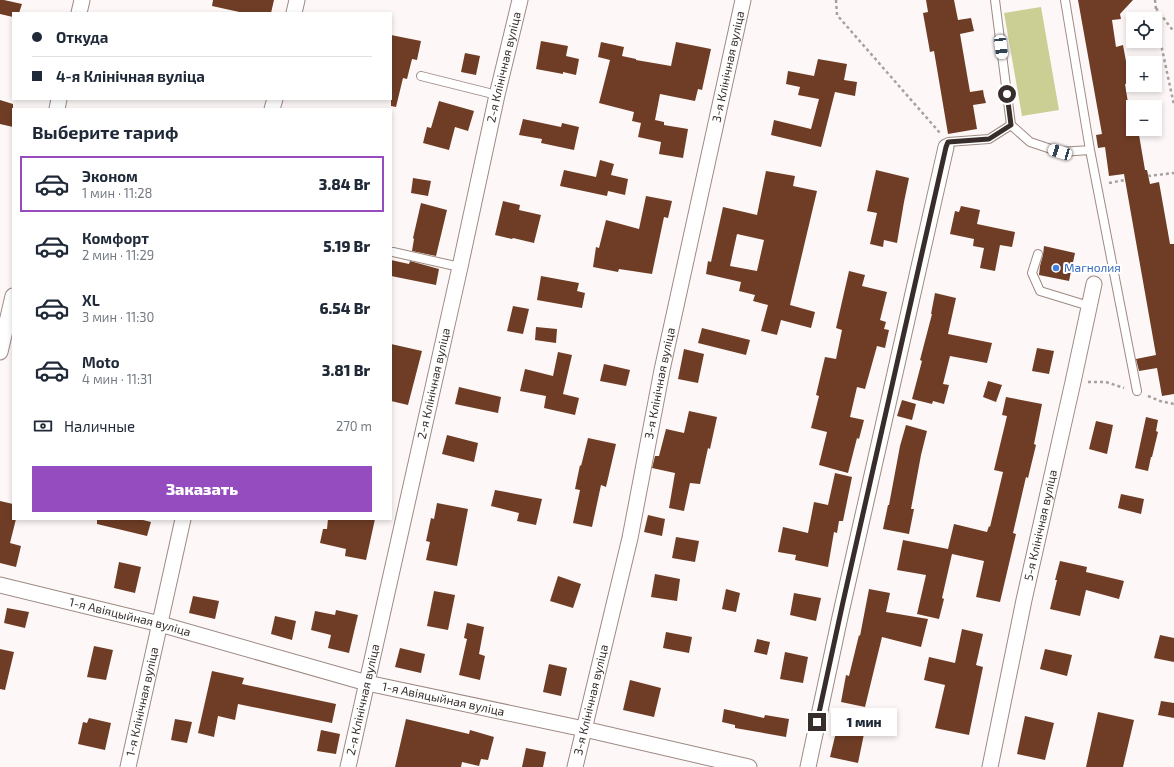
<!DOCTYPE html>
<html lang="ru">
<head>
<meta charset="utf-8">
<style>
  :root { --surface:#fff; --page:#f2f2f3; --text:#1f2937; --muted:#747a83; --line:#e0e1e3; --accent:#954cbf }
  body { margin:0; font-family:"Exo 2",sans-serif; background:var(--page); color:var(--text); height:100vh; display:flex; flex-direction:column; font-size:15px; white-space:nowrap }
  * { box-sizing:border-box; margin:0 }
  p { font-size:13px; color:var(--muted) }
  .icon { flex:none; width:22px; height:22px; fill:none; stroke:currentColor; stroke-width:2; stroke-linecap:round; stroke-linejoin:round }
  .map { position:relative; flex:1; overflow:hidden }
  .drawer { position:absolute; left:12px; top:108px; width:380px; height:412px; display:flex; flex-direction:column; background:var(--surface); border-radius:0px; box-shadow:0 2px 6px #0003 }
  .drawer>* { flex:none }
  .top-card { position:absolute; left:12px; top:12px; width:380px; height:88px; border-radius:0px; box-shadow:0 2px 6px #0003; display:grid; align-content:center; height:88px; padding:0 20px; background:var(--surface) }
  .controls { position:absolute; left:1126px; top:12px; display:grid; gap:8px }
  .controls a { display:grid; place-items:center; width:36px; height:36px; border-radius:0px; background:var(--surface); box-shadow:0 2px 6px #0003; font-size:20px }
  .end { position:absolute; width:18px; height:18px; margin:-9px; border:5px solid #372e2b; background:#fff; box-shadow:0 0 0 2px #fff }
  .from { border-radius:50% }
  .bubble { position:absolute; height:28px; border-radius:0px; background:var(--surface); box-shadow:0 2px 6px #0003; font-size:13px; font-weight:800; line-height:28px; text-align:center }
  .car { position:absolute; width:12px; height:24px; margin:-12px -6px; border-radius:5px; box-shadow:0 0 3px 1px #0007; background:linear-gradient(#fff 24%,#345 0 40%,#fff 0 76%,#345 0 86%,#fff 0) }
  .top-card b { display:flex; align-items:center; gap:14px; height:38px; font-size:15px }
  .top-card b+b { border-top:1px solid var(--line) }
  .top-card i { width:10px; height:10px; background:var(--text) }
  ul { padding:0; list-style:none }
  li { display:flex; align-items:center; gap:12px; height:56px; margin:0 8px 6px; padding:0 12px; border:2px solid transparent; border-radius:0px }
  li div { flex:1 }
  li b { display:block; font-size:15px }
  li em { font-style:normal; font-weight:800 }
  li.selected { border-color:var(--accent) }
  li>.icon { width:36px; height:36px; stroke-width:1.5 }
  h2 { padding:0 20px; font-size:18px; line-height:48px }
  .pay { display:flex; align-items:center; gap:10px; height:44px; padding:0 20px; font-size:15px }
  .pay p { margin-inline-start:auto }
  .button { display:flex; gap:8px; margin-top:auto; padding:8px 20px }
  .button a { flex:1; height:46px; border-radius:0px; background:var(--accent); color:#fff; font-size:16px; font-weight:800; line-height:46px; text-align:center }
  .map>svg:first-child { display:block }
  .green { fill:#cbcf93 }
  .building { fill:#6f3d25; fill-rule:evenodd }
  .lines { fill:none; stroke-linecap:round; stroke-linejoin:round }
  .lane-casing { stroke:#9e8a83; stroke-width:10 }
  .street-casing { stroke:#9e8a83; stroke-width:17 }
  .path { stroke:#a7a09e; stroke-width:2.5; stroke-dasharray:3 3; stroke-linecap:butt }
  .lane { stroke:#fff; stroke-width:8 }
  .street { stroke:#fff; stroke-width:15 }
  .route { stroke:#372e2b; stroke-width:5 }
  .shop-dot { fill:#3f7fe0; stroke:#fff; stroke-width:1.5 }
  .labels { text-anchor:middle; stroke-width:4; stroke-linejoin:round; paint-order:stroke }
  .street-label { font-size:12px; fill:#372e2b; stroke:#fff }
  .shop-label { font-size:12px; fill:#366cbe; stroke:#fff; text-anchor:start }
</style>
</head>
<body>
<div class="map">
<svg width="1174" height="767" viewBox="0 0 1174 767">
  <rect width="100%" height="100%" fill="#fdf8f7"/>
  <path class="green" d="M1041 7 1059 110 1022 116 1004 13Z"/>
  <path class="building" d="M0 0H4L22 4 19 13H13V17L0 14Z
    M213 0H274L271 13H244L212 6Z
    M926 0H954L958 20 971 18 974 31 960 34 970 92 983 90 984 96 986 103 973 105 977 129 948 134 934 51 930 52 923 13 928 12Z
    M1078 0H1133L1120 14 1121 19 1112 20 1116 47 1123 45 1130 83 1125 84 1130 115 1133 114V129H1138L1145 170H1147L1150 184 1159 182 1170 244H1174V394L1162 396 1157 368 1139 371 1136 359 1156 355 1124 174 1109 176 1105 147 1098 148 1096 135 1102 134Z
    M391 35 421 41 417 60 412 59 407 79 403 78 396 107 391 106Z
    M541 41 568 46 566 56 579 59 576 75 563 72V74L536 69Z
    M601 42 624 47 622 56 636 59V60L671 66 676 42 711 49 702 90 698 89 695 101 660 94 655 120 664 122V125L688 129 683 158 659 154 661 142 638 137 641 123 632 121 634 112 599 103 610 60 598 57Z
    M465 53 480 56 476 75 461 72Z
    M818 59 847 64 844 80 857 82 855 96 835 92 821 147 771 135 774 120 811 129 819 99 798 95 800 87 786 84 788 71 814 76Z
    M0 100 13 104V127L0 124Z
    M439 101 474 111 468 131 455 127 449 150 423 143 427 127 431 128Z
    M523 119 561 127 562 123 579 127 574 150 541 143 542 139 519 135Z
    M600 160 614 164 611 175 628 179 625 195 608 191 607 196 560 186 564 170 596 177Z
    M876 170 909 178 904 202 897 243 884 240 883 247 870 244 877 213 867 211Z
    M766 171 795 176 793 186 817 191 790 305 815 312 811 328 781 320 777 335 761 331 768 305 753 301 755 295 739 291 741 282 706 274 708 261 711 262 723 207 757 215ZM737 234 764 240 757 271 730 266Z
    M413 178 431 181 428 196 411 193Z
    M646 196 672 201 668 218 664 217 652 274 619 269 618 272 593 267 596 247 599 248 606 220 639 229Z
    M503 201 520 205 519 210 541 215 534 243 513 238 512 239 495 235Z
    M421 203 447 210 436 256 412 251 414 239 413 238Z
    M961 206 980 210 977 224 1015 232 1012 247 1000 245 995 271 980 268 984 248 973 246 974 239 950 234 955 211 959 212Z
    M1044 246 1075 253 1069 281 1039 275 1040 266 1043 255Z
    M391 260 409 264 410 261 439 269 436 285 391 276Z
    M849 271 865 275 862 286 887 292 880 320 886 322 884 329 889 330 885 348 877 346 865 389 857 387 850 417 864 420 859 439 857 438 848 473 819 465 827 432 811 428 819 396 816 395 825 357 836 359 842 330 836 328Z
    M541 276 579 283 577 291 585 293 582 308 537 300Z
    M935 293 956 298 948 334 992 343 987 363 950 356 943 384 949 385 944 404 933 401 932 404 912 399 922 361 920 360 932 314H931Z
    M513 306 529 309 523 334 507 331Z
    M536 327 557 329 556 343 535 340Z
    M702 328 750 340 746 355 698 343Z
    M391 344 422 351 408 405 391 401Z
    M1037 348 1054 351 1049 374 1032 371Z
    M684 349 704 354 698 383 678 379Z
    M558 352 572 355 563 394 579 398 575 415 544 408 546 396 520 391 525 369 553 376Z
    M604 364 630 370 626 386 600 381Z
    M988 381 1002 385 996 402 983 397Z
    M459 387 501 397 498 413 455 404Z
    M1006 397 1042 404 1034 444 1036 445 1028 478 1026 477 1013 533 1016 534 1000 602 976 597 984 561 952 554 942 598 944 599 939 619 917 614 926 575 897 570 903 540 948 549 954 524 987 532 989 526 990 527 1003 472 994 470 1007 416 1002 415Z
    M902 400 916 404 912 420 897 416Z
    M689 411 717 417 710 449 708 448 700 484 690 483 684 511 669 508 675 473 652 468 655 456H659L666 429 684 433Z
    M1146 417 1158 420 1156 431 1158 432 1152 457H1151L1148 471 1135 468Z
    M1096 421 1113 425 1107 454 1089 449Z
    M906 425 927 431 921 455 911 509H914L909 534 883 529 888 505H889L900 446Z
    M447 435 478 443 474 462 442 454Z
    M588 438 616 444 606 487 601 485 592 527 573 523 580 490 575 489 580 465 581 466Z
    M835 473 852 477 843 521H839L837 533 834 532 828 567 795 560 796 555 778 552 783 527 808 533 814 502 828 505Z
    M495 490 542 499 536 525 517 521 519 513 491 506Z
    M1121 494 1144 499 1141 514 1118 508Z
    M0 501 13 504V519H16L10 543 21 546 16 567 0 563Z
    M437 503 468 509 457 566 426 560 430 542 426 541 431 518 434 519Z
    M648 515 665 519 662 536 644 532Z
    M97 519H139L151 522 147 536 97 524Z
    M328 519H375L366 560 345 556 346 549 320 543 323 529H327Z
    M676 537 699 541 695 562 672 558Z
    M1060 561 1087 567 1086 572 1124 581 1119 599 1086 590 1080 616 1050 609 1057 580H1055Z
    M119 562 141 567 135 593 114 588Z
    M655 574 680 579 677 601 651 597Z
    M558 576 581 584 573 608 550 601Z
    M726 589 740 593 736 612 722 609Z
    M869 589 890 593 886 612 928 619 921 647 882 637 865 707 841 702 846 675 849 676 859 635 860 636Z
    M434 591 455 595 448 630 427 626Z
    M794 593 821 598 816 621 790 615Z
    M193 596 219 601 215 619 189 613Z
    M7 608 29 612 25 628 4 623Z
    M336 610 358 615 349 653 328 648 331 635 311 630 315 611 335 615Z
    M275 616 296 621 292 640 271 634Z
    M467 623 484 627 479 654 485 656 480 680 459 675 467 639 464 638Z
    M962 629 983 634 976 665 983 667 969 735 935 728 945 685 924 680 929 657 955 663Z
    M666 632 692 637 689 653 663 648Z
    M1160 635 1174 638V662L1154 658Z
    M757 639 770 642 767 655 754 652Z
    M94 646 113 650 106 680 87 677Z
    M400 648 425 654 421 673 395 667Z
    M0 649 14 652 5 690 0 689Z
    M1045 649 1072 655 1067 676 1040 669Z
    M785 652 808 657 803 683 780 679Z
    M549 664 567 668 561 696 543 692Z
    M212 671 244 678 242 684 336 704 332 723 238 704 235 720 218 716 214 737 198 733Z
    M630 680 661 688 654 717 623 710Z
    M1161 701 1174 703V718L1158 715Z
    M724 709 764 718 765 715 789 719 786 737 735 728V725L722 722Z
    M1098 712 1134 720 1123 767H1086Z
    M1025 716 1054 723 1045 760 1017 754Z
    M89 718 111 723 105 750 78 744 83 722 87 723Z
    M175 719 192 722 187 743 171 740Z
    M406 719 469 734 470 730 494 737 488 760 481 759 479 766 462 762 461 767H395Z
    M837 728 864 734 858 763 830 757Z
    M321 730 340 734 336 754 317 751Z
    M526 748 546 752 543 767H522Z"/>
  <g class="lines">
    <g class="lane-casing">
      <path id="lane" d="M1065 0 1090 150 1137 391
        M421 76 497 95
        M1011 125 1030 142 1060 152 1090 150
        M946 147 948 142 989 139 1011 125 995 0
        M393 252 460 267
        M1038 254 1032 273 1040 291 1089 306"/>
    </g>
    <g class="street-casing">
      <g id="street">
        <path d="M79 13 82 0"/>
        <path d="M294 13 297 0"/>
        <path d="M57 109 59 99"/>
        <path d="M272 109 275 99"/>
        <path d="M0 352 13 296"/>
        <path id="s1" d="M0 585 160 624 367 683 584 729 749 767"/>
        <path id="s2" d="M128 767 183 519"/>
        <path id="s3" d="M348 767 460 267 497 95 520 0"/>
        <path id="s4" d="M575 767 630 538 662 370 743 0"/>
        <path d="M808 767 840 617 946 147"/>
        <path id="s5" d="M990 767 1024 600 1073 382 1094 284"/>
      </g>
    </g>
    <path class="path" d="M836 0 837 15 940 133
      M1155 0 1158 30 1174 105
      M1156 8 1174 32
      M1148 176 1174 173
      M1109 183 1125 180
      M1088 382H1106L1124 388
      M1148 396 1160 401 1174 404"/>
    <use href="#lane" class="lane"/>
    <use href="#street" class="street"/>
  </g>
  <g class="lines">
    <path class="route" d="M817 722 843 602 946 147 948 142 989 139 1011 125 1007 94"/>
  </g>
  <circle class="shop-dot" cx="1056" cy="268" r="4"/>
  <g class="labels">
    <g class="street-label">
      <text dy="4" stroke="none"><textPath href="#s3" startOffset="717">2-я Клінічная вуліца</textPath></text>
      <text dy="4" stroke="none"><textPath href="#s4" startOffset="717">3-я Клінічная вуліца</textPath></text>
      <text dy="4" stroke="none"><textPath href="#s3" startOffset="393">2-я Клінічная вуліца</textPath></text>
      <text dy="4" stroke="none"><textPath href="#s4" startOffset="393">3-я Клінічная вуліца</textPath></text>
      <text dy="4" stroke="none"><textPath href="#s5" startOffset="247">5-я Клінічная вуліца</textPath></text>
      <text dy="4" stroke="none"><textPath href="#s1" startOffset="134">1-я Авіяцыйная вуліца</textPath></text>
      <text dy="4" stroke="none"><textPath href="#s1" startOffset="458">1-я Авіяцыйная вуліца</textPath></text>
      <text dy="4" stroke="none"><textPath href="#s3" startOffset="69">2-я Клінічная вуліца</textPath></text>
      <text dy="4" stroke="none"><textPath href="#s4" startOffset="69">3-я Клінічная вуліца</textPath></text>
      <text dy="4" stroke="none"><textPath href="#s2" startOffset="67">1-я Клінічная вуліца</textPath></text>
    </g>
    <g class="shop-label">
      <text x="1064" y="272">Магнолия</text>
    </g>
  </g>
</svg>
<div class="controls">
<a><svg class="icon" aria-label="locate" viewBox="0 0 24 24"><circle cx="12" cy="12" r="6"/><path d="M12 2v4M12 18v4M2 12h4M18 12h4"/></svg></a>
<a>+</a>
<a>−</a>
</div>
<i class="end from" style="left:1007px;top:94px"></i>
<i class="end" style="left:817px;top:722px"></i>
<div class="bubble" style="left:831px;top:708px;width:66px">1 мин</div>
<i class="car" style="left:1001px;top:47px;rotate:173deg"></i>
<i class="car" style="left:1060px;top:152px;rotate:287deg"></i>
<div class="top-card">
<b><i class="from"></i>Откуда</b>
<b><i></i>4-я Клінічная вуліца</b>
</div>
<section class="drawer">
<h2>Выберите тариф</h2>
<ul>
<li class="selected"><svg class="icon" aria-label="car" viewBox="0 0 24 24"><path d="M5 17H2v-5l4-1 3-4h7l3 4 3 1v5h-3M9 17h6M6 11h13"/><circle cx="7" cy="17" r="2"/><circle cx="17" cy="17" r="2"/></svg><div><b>Эконом</b><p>1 мин · 11:28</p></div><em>3.84 Br</em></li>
<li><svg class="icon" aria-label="car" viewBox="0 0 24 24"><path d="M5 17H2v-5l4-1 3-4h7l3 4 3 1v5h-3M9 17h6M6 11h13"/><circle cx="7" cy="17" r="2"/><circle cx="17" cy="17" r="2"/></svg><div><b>Комфорт</b><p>2 мин · 11:29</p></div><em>5.19 Br</em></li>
<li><svg class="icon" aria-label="car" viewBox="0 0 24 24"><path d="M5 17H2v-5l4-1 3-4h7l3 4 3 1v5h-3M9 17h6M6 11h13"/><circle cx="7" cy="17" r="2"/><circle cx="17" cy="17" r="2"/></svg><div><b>XL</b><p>3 мин · 11:30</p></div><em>6.54 Br</em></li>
<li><svg class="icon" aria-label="car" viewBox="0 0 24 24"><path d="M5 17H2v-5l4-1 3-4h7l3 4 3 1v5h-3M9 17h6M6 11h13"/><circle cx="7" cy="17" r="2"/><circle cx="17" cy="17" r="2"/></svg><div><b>Moto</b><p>4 мин · 11:31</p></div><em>3.81 Br</em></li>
</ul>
<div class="pay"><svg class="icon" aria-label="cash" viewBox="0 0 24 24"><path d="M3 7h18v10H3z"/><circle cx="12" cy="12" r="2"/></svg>Наличные<p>270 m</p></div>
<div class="button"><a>Заказать</a></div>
</section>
</div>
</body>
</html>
